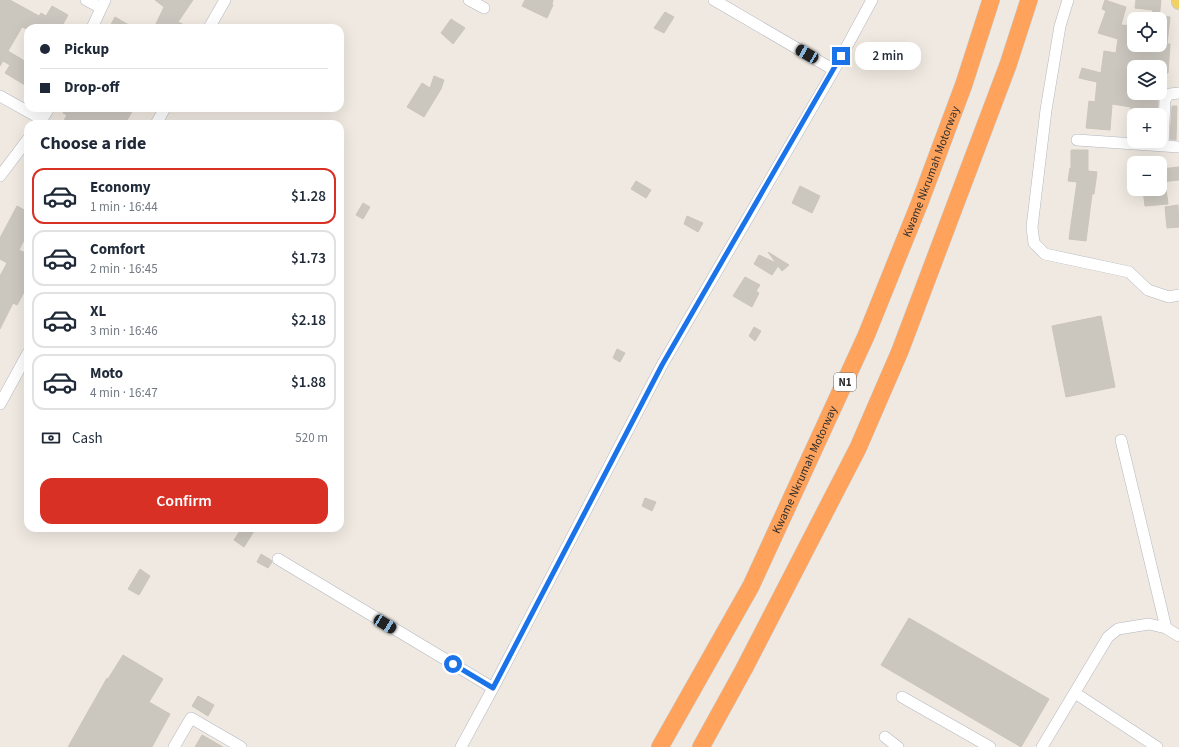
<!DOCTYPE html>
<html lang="en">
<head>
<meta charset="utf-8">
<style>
  :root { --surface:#fff; --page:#f2f2f3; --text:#1f2937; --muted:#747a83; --line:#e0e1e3; --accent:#d93025 }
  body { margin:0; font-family:"Source Sans 3",sans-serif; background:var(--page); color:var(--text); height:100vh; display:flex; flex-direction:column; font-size:15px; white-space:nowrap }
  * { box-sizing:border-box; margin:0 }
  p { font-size:13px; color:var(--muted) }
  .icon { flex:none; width:22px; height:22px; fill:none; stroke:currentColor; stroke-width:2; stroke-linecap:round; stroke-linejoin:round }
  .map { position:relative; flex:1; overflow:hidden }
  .panel { position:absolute; left:24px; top:120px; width:320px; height:412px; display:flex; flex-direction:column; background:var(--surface); border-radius:12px; box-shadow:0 4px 16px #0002 }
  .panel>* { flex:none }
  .top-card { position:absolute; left:24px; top:24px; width:320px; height:88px; border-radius:12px; box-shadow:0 4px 16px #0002; display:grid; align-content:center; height:88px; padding:0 16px; background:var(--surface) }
  .tools { position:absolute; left:1127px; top:12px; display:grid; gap:8px }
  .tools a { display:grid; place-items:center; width:40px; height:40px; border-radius:8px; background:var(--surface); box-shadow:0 4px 16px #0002; font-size:20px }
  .end { position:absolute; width:18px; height:18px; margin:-9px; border:5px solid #1a73e8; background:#fff; box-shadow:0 0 0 2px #fff }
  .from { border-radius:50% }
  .bubble { position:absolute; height:28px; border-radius:12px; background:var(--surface); box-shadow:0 4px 16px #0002; font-size:13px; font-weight:600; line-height:28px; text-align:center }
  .car { position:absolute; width:12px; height:24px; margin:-12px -6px; border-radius:5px; box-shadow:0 0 3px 1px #0007; background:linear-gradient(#222 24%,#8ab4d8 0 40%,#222 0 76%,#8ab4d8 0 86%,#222 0) }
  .top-card b { display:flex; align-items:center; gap:14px; height:38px; font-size:15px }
  .top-card b+b { border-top:1px solid var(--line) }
  .top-card i { width:10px; height:10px; background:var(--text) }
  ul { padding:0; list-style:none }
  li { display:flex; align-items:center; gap:12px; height:56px; margin:0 8px 6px; padding:0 8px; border:2px solid var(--line); border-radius:12px }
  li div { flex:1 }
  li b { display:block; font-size:15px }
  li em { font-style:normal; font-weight:600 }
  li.on { border-color:var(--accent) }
  li>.icon { width:36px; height:36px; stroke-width:1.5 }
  h2 { padding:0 16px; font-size:18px; line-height:48px }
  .pay { display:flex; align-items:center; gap:10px; height:44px; padding:0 16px; font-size:15px }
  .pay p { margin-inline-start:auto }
  .action { display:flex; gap:8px; margin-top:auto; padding:8px 16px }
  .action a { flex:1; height:46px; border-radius:12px; background:var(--accent); color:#fff; font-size:16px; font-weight:600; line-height:46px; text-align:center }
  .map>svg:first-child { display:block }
  .building { fill:#cbc7bf; stroke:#cbc5ba }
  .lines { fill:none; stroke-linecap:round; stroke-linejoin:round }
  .minor-casing { stroke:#b4b7c1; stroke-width:12 }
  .major-casing { stroke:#c9c9c9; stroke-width:16 }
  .highway-casing { stroke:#c9c9c9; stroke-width:18 }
  .minor { stroke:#fff; stroke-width:11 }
  .major { stroke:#f2d163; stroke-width:14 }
  .highway { stroke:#ffa35c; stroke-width:17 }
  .route { stroke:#1a73e8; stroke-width:5 }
  .labels { text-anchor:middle; stroke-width:3.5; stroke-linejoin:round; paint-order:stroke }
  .shield { fill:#fff; stroke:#6d6d6d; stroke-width:1 }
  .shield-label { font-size:11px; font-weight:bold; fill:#2e2e2e }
  .street-label { font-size:12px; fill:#2e2e2e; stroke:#fff }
</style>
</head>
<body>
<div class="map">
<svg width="1179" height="747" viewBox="0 0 1179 747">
  <rect width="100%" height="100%" fill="#efe9e1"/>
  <path class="building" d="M0 0H10L39 16 41 13 46 16 52 6 68 15 61 28H28L27 29 22 27 8 51 28 63V81L25 85 5 73 10 65 3 61 0 66Z
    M155 0H193L178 22 191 28H154L164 7Z
    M525 0H553L552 4 553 5 547 18 522 6Z
    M1105 0 1126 7 1121 25 1134 26V45H1160V16L1170 17 1167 44H1170L1168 73 1160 72V67H1134V93H1161L1158 99 1157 115H1138L1130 113 1131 107 1112 104 1110 130 1086 128 1089 101 1095 102 1097 82 1079 78 1082 68 1101 73 1104 51 1116 53 1118 39 1098 33 1106 11 1102 9Z
    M1136 0H1161L1159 19H1152L1153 10 1135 8Z
    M665 12 674 17 664 33 654 28Z
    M115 17 134 28H109Z
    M451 19 465 28 453 44 441 33Z
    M434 76 444 80 441 89 424 117 407 107 422 83 430 88Z
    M1172 106H1177L1176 140 1170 139Z
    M66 108H134L125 124H62L67 115 63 113Z
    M1071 150H1088V171L1097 172 1094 194H1092L1086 241 1069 239 1077 182 1068 181 1070 168 1071 169Z
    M1179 167V180L1160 182V169Z
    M636 181 651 190 646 198 631 189Z
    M800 186 820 196 812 213 792 203Z
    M1143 189H1166L1168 204 1145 206Z
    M363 203 370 207 363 219 356 215Z
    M1178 205 1179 227 1167 228 1165 207Z
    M17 206 28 212V232L19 250 28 254V285L17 305 13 303 0 329V276L7 263 0 259V238Z
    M687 216 703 223 698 232 684 224Z
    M768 252 789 265 782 271 778 266 772 275 754 264 759 255 776 263Z
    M745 277 760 285 756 291 759 293 752 307 733 296Z
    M1101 316 1115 387 1066 397 1052 326Z
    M754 327 761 331 755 341 749 336Z
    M617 349 625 353 620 362 613 358Z
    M645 498 656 502 652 511 642 506Z
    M242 528H249L254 531 244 547 234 540Z
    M261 554 271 560 272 562 268 568 257 562Z
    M140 569 150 576 139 595 128 589Z
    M909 618 1049 699 1021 747 881 665Z
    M123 655 163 679 149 702 170 714 152 747H68L107 678 108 679Z
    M198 696 214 705 208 716 192 706Z
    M202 735 223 747H195Z"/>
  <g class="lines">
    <g class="minor-casing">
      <path id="minor" d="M86 0 101 8
        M469 0 484 8
        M714 0 834 70
        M1068 0 1060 26 1046 110 1032 227 1034 243 1045 254 1129 272 1148 290 1169 297 1179 295
        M92 28 105 0
        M209 28 225 0
        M0 96 43 120
        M39 124 49 108
        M156 124 165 108
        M1077 140 1179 147
        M1163 146 1165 99 1170 94 1179 93
        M0 176 28 139
        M0 404 28 353
        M1121 440 1166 628
        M278 559 493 688
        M1075 693 1157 747
        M902 697 990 747
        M885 737 898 747
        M174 747 191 718 241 747
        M461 747 493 688 662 365 834 70 872 0
        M1042 747 1108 637 1118 629 1149 624 1166 628 1179 636"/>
    </g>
    <g class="major-casing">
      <path id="major" d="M1179 0V2"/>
    </g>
    <g class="highway-casing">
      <g id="highway">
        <path id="s1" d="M660 747 751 586 866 336 920 202 964 84 991 0"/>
        <path d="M701 747 744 669 858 448 900 351 1008 65 1029 0"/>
      </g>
    </g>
    <use href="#minor" class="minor"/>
    <use href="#major" class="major"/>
    <use href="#highway" class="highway"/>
  </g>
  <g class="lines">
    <path class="route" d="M453 664 493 688 662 365 841 56"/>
  </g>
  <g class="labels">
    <rect class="shield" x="834" y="373" width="22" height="18" rx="3"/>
    <g class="shield-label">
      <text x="845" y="386">N1</text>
    </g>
    <g class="street-label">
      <text dy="4" stroke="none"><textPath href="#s1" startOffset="637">Kwame Nkrumah Motorway</textPath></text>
      <text dy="4" stroke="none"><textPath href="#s1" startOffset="313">Kwame Nkrumah Motorway</textPath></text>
    </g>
  </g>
</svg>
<div class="tools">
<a><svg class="icon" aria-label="locate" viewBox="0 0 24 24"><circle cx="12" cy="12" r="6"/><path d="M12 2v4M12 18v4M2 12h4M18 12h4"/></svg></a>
<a><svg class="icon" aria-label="layers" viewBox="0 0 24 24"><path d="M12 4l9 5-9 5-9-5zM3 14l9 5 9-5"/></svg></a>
<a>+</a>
<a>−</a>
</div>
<i class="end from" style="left:453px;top:664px"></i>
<i class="end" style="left:841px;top:56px"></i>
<div class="bubble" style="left:855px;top:42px;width:66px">2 min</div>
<i class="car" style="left:807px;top:54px;rotate:300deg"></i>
<i class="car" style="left:385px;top:624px;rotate:121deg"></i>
<div class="top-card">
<b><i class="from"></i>Pickup</b>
<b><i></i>Drop-off</b>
</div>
<section class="panel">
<h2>Choose a ride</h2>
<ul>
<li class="on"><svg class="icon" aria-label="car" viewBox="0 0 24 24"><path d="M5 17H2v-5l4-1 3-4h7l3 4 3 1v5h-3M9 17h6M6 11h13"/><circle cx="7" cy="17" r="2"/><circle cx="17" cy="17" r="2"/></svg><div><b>Economy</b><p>1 min · 16:44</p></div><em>$1.28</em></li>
<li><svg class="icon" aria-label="car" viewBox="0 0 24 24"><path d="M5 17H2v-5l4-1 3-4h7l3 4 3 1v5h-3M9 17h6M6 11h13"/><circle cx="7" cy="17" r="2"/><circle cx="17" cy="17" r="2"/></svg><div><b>Comfort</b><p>2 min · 16:45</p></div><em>$1.73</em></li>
<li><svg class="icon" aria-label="car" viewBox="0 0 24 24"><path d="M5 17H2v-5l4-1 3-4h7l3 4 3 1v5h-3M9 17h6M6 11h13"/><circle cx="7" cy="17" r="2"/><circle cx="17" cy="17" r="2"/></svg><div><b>XL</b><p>3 min · 16:46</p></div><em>$2.18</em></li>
<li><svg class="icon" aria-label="car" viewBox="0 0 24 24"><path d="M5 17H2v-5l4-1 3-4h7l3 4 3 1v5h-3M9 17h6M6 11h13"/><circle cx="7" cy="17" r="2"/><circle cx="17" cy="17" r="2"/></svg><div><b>Moto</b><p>4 min · 16:47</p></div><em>$1.88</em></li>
</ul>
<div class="pay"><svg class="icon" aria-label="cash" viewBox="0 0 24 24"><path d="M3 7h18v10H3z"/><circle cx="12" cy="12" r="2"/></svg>Cash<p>520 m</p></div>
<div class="action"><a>Confirm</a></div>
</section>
</div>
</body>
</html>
